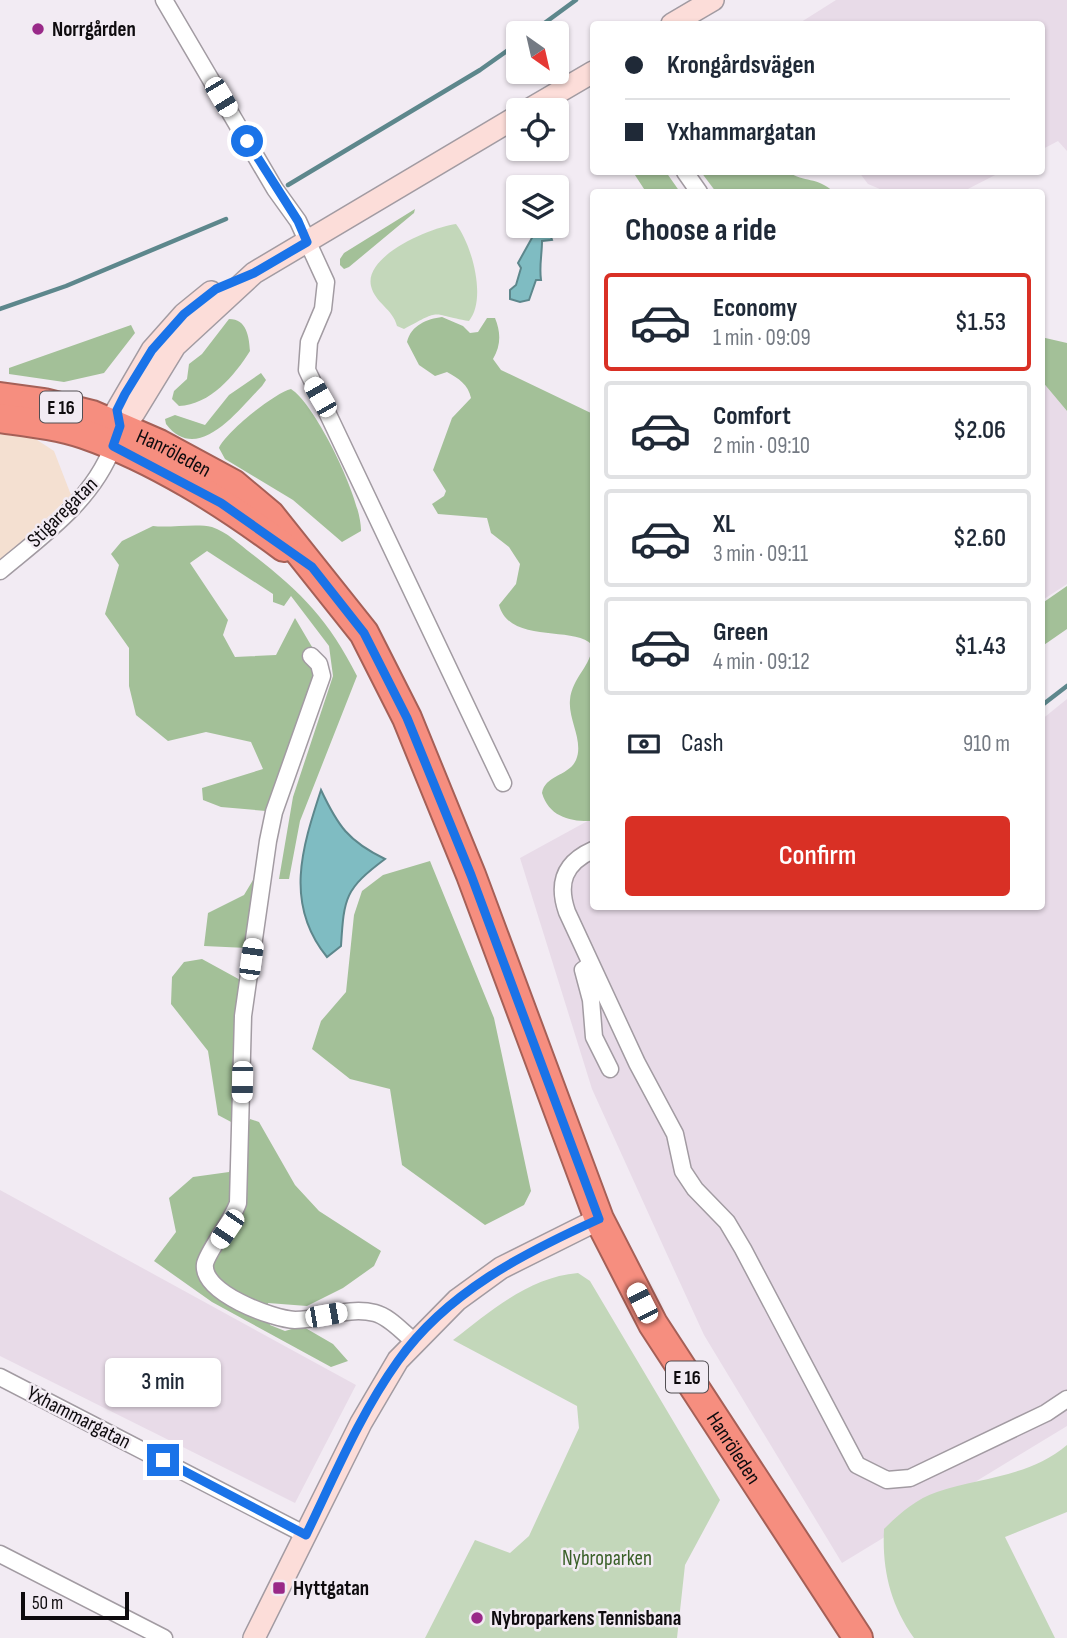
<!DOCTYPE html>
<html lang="en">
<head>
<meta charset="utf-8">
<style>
  :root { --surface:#fff; --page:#f6f6f7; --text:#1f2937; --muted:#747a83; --line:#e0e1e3; --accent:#d93025 }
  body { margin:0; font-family:"Sofia Sans Condensed",sans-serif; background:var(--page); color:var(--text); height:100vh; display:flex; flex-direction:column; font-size:26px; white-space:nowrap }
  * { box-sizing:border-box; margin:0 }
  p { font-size:23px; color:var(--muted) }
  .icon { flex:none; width:38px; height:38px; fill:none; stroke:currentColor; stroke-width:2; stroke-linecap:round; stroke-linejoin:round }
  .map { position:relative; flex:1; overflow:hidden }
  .panel { position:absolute; left:590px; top:189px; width:455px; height:721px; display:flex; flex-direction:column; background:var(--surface); border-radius:7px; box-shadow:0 2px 5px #0004 }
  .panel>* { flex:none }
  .top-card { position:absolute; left:590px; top:21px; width:455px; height:154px; border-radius:7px; box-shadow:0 2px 5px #0004; display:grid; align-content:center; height:154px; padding:0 35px; background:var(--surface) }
  .needle { width:46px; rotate:146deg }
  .buttons { position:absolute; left:506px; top:21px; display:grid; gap:14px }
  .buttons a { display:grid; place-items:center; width:63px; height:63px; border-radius:7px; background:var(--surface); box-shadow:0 2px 5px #0004; font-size:35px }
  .scale { position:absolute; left:21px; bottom:18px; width:108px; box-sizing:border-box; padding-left:7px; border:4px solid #0e0b0e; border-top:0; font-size:19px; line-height:24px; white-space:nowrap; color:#0e0b0e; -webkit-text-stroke:5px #f2ebf3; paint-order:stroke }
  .end { position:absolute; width:32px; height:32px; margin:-16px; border:9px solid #1a73e8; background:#fff; box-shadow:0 0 0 4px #fff }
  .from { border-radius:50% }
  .bubble { position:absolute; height:49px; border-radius:7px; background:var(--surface); box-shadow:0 2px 5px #0004; font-size:23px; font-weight:600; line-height:49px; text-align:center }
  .car { position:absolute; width:21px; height:42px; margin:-21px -10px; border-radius:9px; box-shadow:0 0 5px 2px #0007; background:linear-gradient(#fff 24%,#345 0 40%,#fff 0 76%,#345 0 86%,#fff 0) }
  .top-card b { display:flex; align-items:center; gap:24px; height:66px; font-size:26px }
  .top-card b+b { border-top:2px solid var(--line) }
  .top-card i { width:18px; height:18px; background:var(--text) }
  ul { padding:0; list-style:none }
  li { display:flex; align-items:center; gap:21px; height:98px; margin:0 14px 10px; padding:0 21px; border:4px solid var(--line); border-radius:7px }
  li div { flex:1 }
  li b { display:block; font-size:26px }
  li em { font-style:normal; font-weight:600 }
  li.active { border-color:var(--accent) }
  li>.icon { width:63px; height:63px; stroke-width:1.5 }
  h2 { padding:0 35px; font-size:32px; line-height:84px }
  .pay { display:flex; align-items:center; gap:18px; height:77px; padding:0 35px; font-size:26px }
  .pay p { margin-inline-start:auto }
  .primary-button { display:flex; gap:14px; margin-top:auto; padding:14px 35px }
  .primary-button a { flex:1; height:80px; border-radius:7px; background:var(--accent); color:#fff; font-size:28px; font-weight:600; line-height:80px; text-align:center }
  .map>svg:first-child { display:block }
  .commercial { fill:#f4e0d1 }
  .built { fill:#e8dbe8 }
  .green { fill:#c3d7ba }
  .forest { fill:#a3c098 }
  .water { fill:#7fbcc2; stroke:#5d878c; stroke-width:2 }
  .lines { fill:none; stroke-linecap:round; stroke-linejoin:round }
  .stream { stroke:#5d878c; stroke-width:4.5 }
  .street-casing { stroke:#a29ba2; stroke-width:19 }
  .secondary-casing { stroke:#a29ba2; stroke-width:24 }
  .highway-casing { stroke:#a56057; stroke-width:32 }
  .street { stroke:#fff; stroke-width:16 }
  .secondary { stroke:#fcddd9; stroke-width:21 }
  .highway { stroke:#f68e7f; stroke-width:28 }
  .route { stroke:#1a73e8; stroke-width:9 }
  .poi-dot { fill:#992988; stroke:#f2ebf3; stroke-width:2.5 }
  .labels { text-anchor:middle; stroke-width:5; stroke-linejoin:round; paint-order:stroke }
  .shield { fill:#f2ebf3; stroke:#524e53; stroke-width:2 }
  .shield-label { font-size:19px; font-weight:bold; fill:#0e0b0e }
  .poi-label { font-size:21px; font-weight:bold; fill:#0e0b0e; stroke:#f2ebf3; text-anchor:start }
  .street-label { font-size:21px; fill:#0e0b0e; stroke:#f2ebf3 }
  .park-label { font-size:21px; fill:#3a6029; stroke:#f2ebf3 }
</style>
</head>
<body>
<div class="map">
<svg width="1067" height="1638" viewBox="0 0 1067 1638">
  <rect width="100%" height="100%" fill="#f2ebf3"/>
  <path class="commercial" d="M0 431 31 436 54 451 71 495 0 563Z"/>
  <path class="built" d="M836 0H1067V151L1058 141 1041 150V24H798Z
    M859 172H1001L962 192H887L868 184Z
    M1041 380 1067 411V584L1041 601Z
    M1067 699V1426L842 1563 704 1335 665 1250 592 1089 520 858 593 818V906H1041V720Z
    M0 1190 356 1385 295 1503 0 1356Z"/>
  <path class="green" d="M456 224C472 245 487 299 469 321 428 314 443 308 404 329L397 326C393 309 375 303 371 286 364 255 432 227 456 224Z
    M578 1273 590 1281 720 1500 685 1565 677 1638H425L475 1540 510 1553 529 1536 579 1428 577 1406 453 1340C491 1311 529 1277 578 1273Z
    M1067 1445V1512L1005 1537 1055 1638H914C890 1604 882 1569 884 1529 899 1514 916 1499 937 1492 982 1477 1029 1477 1067 1445Z"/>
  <path class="forest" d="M633 172H666L680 192H646Z
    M701 172H788C805 183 816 176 834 192H809L805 189 791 192H716Z
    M415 209 414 213 349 267 344 269 340 265V259L344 253Z
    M442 317 463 326 470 333 478 332 487 318H495C501 333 501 345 493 359L501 370 593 414V821C571 822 549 817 542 793 545 775 569 776 576 760 584 741 568 720 570 700 572 677 592 666 592 645 574 625 510 645 499 605L516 584 520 564 509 547 491 533 487 518 438 514 432 504 444 496 446 491 433 470 452 418 471 398C468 384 459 379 447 372L435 376 419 365 407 342C411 325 427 319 442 317Z
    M229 319C247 319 249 337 250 351 235 375 210 405 179 406L172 399 174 391 187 379 189 364 202 354Z
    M131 325 135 333 104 373 64 382 9 374V368Z
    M1041 337 1067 343V411L1041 380Z
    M261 373 266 380 262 386C239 409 198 466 166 424L165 419 175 415 205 425 229 395Z
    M291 389C316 405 362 500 361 531L342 542 293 500 225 459 219 448C225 433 274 393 291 389Z
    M153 526C170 528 197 523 212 527 227 532 239 544 252 554 302 593 328 619 357 676L300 821 289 879H279L293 797 333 676 329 646 291 596 284 606 273 602V594L207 551 190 563 228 620 223 635 235 657 276 655 295 618 315 652 318 674 266 811 221 807 203 800 202 788 263 769 251 742 206 732 168 741 136 715 129 686V648L105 614 119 565 111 554 122 541Z
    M1067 586V629L1041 647V604Z
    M430 861 494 1018 531 1191 524 1205 485 1225 402 1165 390 1089 350 1079 312 1049 321 1021 346 992 354 915 362 891 383 875Z
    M256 875 247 948 204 946 208 913 244 895Z
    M202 959 244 982 233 1123 218 1115 208 1051 171 1004 172 977 184 962Z
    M250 1119 259 1122 295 1185 319 1211 381 1251 374 1266 343 1288 307 1306 268 1303 270 1325 285 1331 302 1326 333 1344 348 1361 331 1367 212 1302 154 1261 176 1232 169 1198 193 1177 229 1172Z"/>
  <path class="water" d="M538 227 548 228 552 240 542 241C542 255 539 266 541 280H536L529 300 520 302 510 299V290L516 285 521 268 518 263Z
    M321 790C338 826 348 841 385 859 345 889 344 897 341 946L327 957C284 904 302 848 321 790Z"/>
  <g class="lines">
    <path class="stream" d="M531 33 576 0
      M288 185 480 70 518 43
      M0 309 66 286 226 219
      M1041 706 1067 686"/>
    <g class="street-casing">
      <path id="street" d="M164 0 275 189 298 221 326 282 323 309 309 342 307 370 503 783
        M685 172 699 192
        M0 571C43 535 93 500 113 446
        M311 656 319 664 322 676 274 812 268 841 243 1016 238 1203C232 1221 207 1252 205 1264 201 1293 273 1319 295 1320 322 1320 347 1306 375 1313 390 1317 402 1332 414 1341
        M593 850C564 863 557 883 567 912L637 1063 675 1134 683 1171 695 1189 727 1222 743 1249 857 1465 887 1480 910 1478 1046 1413 1067 1399
        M591 964 583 970 591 1000 594 1037 610 1069
        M0 1377 306 1535
        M0 1554 164 1638"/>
    </g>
    <g class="secondary-casing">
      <path id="secondary" d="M672 24 713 0
        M528 110 593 72
        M120 426 134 413 175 346 254 273 518 116
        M120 426 117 410 152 350 184 314 211 292
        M254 1638 361 1423 398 1360 457 1300 501 1268 599 1219"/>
    </g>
    <g class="highway-casing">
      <g id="highway">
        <path id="s1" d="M0 397 44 403 92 415 159 444 233 484 270 515 364 633 407 718 471 875 599 1219 653 1324 858 1638"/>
        <path d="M0 418C28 422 57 425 84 434 156 459 223 502 284 547"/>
      </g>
    </g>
    <use href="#street" class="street"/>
    <use href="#secondary" class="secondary"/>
    <use href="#highway" class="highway"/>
  </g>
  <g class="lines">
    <path class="route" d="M163 1460 306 1535C334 1477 360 1414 398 1361 447 1292 524 1253 599 1219L471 875 407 718 364 633 312 567 221 503 113 446 120 426 117 410 125 394 152 350 184 314 216 289 254 273 307 242 298 221 247 141"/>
  </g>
  <g class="poi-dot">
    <circle cx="38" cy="29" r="7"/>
    <rect x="272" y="1581" width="14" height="14" rx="3.5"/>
    <circle cx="477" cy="1618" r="7"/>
  </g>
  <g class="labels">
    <g class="shield">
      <rect x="40" y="391.5" width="42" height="31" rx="5"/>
      <rect x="666" y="1361.5" width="42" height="31" rx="5"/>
    </g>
    <g class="shield-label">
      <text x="61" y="414">E 16</text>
      <text x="687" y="1384">E 16</text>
    </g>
    <g class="poi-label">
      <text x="52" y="36">Norrgården</text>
      <text x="293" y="1595">Hyttgatan</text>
      <text x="491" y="1625">Nybroparkens Tennisbana</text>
    </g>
    <g class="street-label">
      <text dy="7" stroke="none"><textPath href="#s1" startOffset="184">Hanröleden</textPath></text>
      <text transform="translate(62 512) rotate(-45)" y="7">Stigaregatan</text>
      <text transform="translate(79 1417) rotate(27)" y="7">Yxhammargatan</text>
      <text dy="7" stroke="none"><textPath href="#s1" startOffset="1348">Hanröleden</textPath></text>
    </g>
    <g class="park-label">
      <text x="607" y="1565">Nybroparken</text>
    </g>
  </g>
</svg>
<div class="buttons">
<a><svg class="needle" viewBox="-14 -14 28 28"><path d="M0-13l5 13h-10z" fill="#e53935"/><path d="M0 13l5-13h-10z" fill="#747a83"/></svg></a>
<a><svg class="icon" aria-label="locate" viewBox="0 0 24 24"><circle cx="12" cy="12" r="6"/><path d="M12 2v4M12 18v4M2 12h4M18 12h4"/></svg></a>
<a><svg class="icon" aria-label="layers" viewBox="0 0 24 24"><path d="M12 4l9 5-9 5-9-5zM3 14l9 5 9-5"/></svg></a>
</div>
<div class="scale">50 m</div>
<i class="end from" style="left:247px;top:141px"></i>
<i class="end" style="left:163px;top:1460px"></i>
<div class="bubble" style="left:105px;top:1358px;width:116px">3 min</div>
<i class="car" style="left:221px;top:97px;rotate:149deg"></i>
<i class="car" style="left:320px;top:397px;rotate:330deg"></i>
<i class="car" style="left:251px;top:959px;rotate:8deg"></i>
<i class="car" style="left:242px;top:1082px;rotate:181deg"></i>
<i class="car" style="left:227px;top:1229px;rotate:214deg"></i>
<i class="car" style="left:642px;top:1303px;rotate:333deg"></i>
<i class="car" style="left:326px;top:1315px;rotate:80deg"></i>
<div class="top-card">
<b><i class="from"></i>Krongårdsvägen</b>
<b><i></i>Yxhammargatan</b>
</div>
<section class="panel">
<h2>Choose a ride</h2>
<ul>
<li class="active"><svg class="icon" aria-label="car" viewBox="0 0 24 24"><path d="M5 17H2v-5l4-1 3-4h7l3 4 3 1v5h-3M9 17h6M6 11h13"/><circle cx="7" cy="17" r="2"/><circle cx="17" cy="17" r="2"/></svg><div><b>Economy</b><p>1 min · 09:09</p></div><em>$1.53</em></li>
<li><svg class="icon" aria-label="car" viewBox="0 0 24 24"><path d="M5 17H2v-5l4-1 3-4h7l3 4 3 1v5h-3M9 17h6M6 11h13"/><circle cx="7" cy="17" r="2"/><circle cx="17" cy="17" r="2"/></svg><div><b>Comfort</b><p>2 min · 09:10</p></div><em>$2.06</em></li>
<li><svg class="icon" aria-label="car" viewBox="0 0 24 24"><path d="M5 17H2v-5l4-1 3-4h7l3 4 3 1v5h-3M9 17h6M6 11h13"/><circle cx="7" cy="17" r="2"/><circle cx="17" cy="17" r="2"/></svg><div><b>XL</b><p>3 min · 09:11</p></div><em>$2.60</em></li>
<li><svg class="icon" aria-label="car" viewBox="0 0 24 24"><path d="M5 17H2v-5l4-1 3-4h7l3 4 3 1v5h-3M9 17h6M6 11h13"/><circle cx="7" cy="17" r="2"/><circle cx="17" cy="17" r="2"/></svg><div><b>Green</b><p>4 min · 09:12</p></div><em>$1.43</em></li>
</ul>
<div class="pay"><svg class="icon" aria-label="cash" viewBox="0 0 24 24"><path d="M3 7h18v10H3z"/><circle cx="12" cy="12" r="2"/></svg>Cash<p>910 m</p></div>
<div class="primary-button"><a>Confirm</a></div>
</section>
</div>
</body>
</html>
